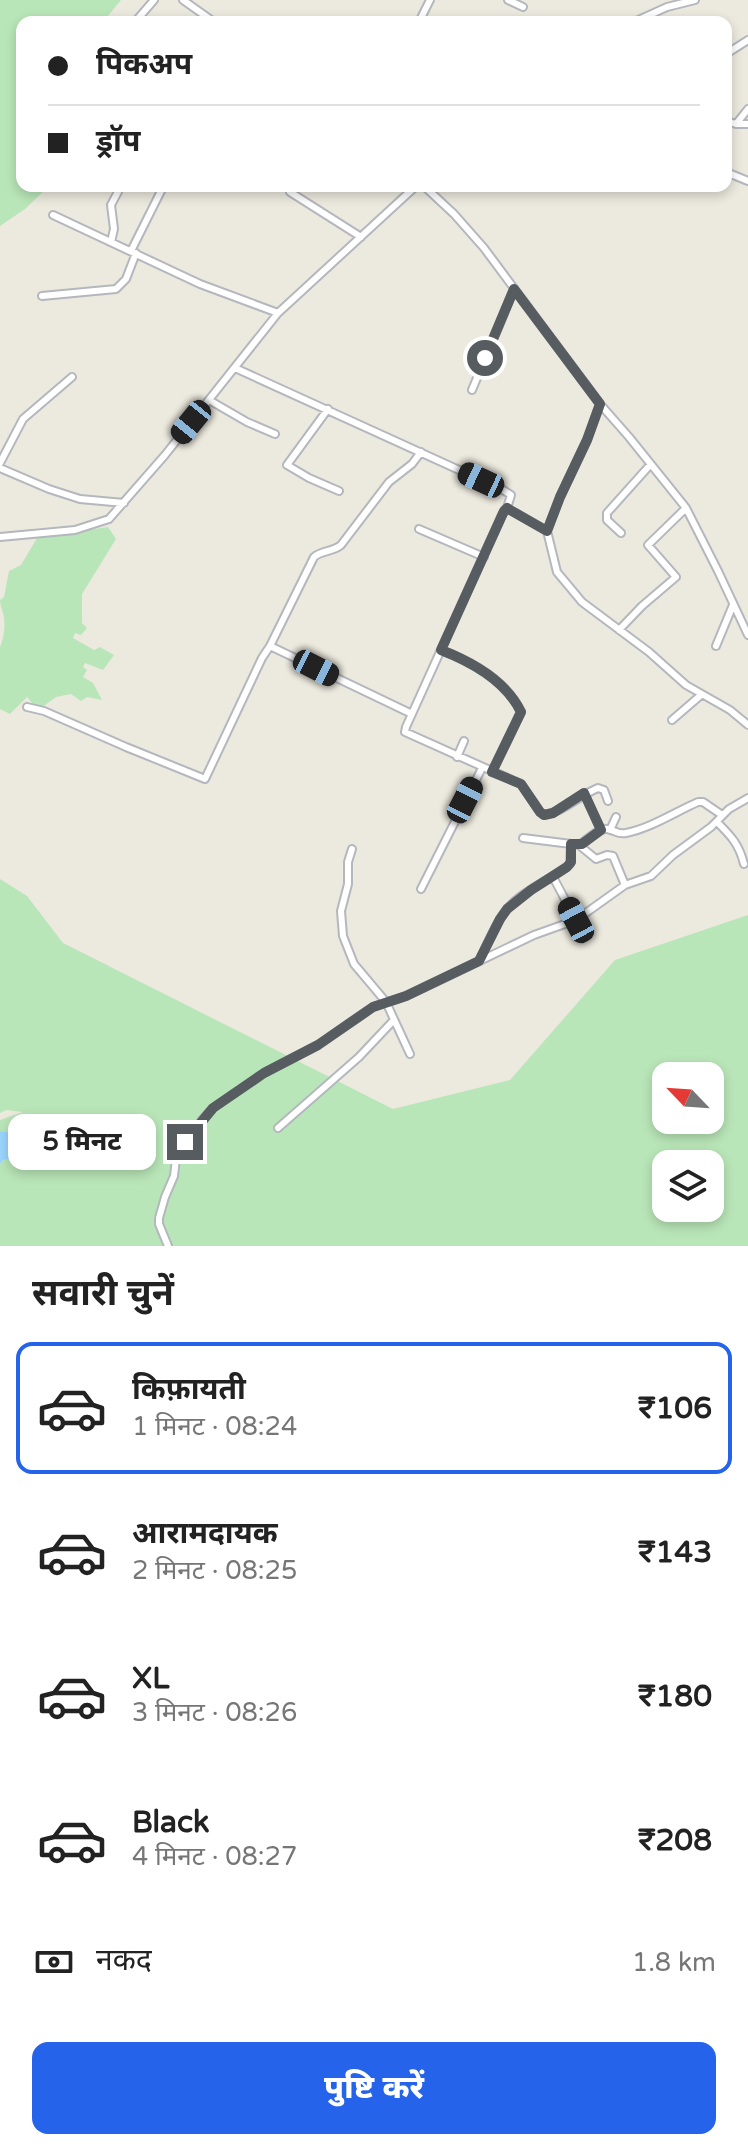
<!DOCTYPE html>
<html lang="hi">
<head>
<meta charset="utf-8">
<style>
  :root { --surface:#fff; --page:#f6f6f6; --text:#222; --muted:#767676; --line:#e0e0e0; --accent:#2563eb }
  body { margin:0; font-family:"Varela Round","Noto Sans Devanagari",sans-serif; background:var(--page); color:var(--text); height:100vh; display:flex; flex-direction:column; font-size:30px; white-space:nowrap }
  * { box-sizing:border-box; margin:0 }
  p { font-size:26px; color:var(--muted) }
  .icon { flex:none; width:44px; height:44px; fill:none; stroke:currentColor; stroke-width:2; stroke-linecap:round; stroke-linejoin:round }
  .map { position:relative; height:1246px; overflow:hidden }
  .drawer { display:flex; flex-direction:column; background:var(--surface); flex:1 }
  .drawer>* { flex:none }
  .banner { position:absolute; left:16px; top:16px; width:716px; height:176px; border-radius:16px; box-shadow:0 4px 12px #0003; display:grid; align-content:center; height:176px; padding:0 32px; background:var(--surface) }
  .needle { width:52px; rotate:295deg }
  .fabs { position:absolute; left:652px; top:1062px; display:grid; gap:16px }
  .fabs a { display:grid; place-items:center; width:72px; height:72px; border-radius:16px; background:var(--surface); box-shadow:0 4px 12px #0003; font-size:40px }
  .end { position:absolute; width:36px; height:36px; margin:-18px; border:10px solid #575c61; background:#fff; box-shadow:0 0 0 4px #fff }
  .from { border-radius:50% }
  .bubble { position:absolute; height:56px; border-radius:16px; background:var(--surface); box-shadow:0 4px 12px #0003; font-size:26px; font-weight:800; line-height:56px; text-align:center }
  .car { position:absolute; width:24px; height:48px; margin:-24px -12px; border-radius:10px; box-shadow:0 0 6px 2px #0007; background:linear-gradient(#222 24%,#8ab4d8 0 40%,#222 0 76%,#8ab4d8 0 86%,#222 0) }
  .banner b { display:flex; align-items:center; gap:28px; height:76px; font-size:30px }
  .banner b+b { border-top:2px solid var(--line) }
  .banner i { width:20px; height:20px; background:var(--text) }
  ul { padding:0; list-style:none }
  li { display:flex; align-items:center; gap:24px; height:132px; margin:0 16px 12px; padding:0 16px; border:4px solid transparent; border-radius:16px }
  li div { flex:1 }
  li b { display:block; font-size:30px }
  li em { font-style:normal; font-weight:800 }
  li.on { border-color:var(--accent) }
  li>.icon { width:72px; height:72px; stroke-width:1.5 }
  h2 { padding:0 32px; font-size:36px; line-height:96px }
  .pay { display:flex; align-items:center; gap:20px; height:88px; padding:0 32px; font-size:30px }
  .pay p { margin-inline-start:auto }
  .cta { display:flex; gap:16px; margin-top:auto; padding:16px 32px }
  .cta a { flex:1; height:92px; border-radius:16px; background:var(--accent); color:#fff; font-size:32px; font-weight:800; line-height:92px; text-align:center }
  .map>svg:first-child { display:block }
  .green { fill:#b9e6b8; fill-rule:evenodd }
  .water { fill:#9bd6ff }
  .lines { fill:none; stroke-linecap:round; stroke-linejoin:round }
  .minor-casing { stroke:#b4b7bd; stroke-width:10 }
  .minor { stroke:#fff; stroke-width:6 }
  .route { stroke:#575c61; stroke-width:10 }
</style>
</head>
<body>
<div class="map">
<svg width="748" height="1246" viewBox="0 0 748 1246">
  <rect width="100%" height="100%" fill="#ece9de"/>
  <path class="green" d="M0 0H121L103 22H22V186H49L25 209 0 226Z
    M108 527 116 539 82 594V623L87 628 81 635 75 633 73 638 94 650 100 647 114 655 103 670 85 663 83 667 87 670 83 677 93 683 102 700 87 697 81 701 71 694 56 697 38 710 27 697 10 714 0 709V647C4 638 6 623 3 613 2 609 0 605 0 600L4 597 9 571 21 565 37 538Z
    M0 879 27 896 63 943 393 1109 510 1080 615 960 748 915V1246H0V1164L3 1160 39 1157 42 1146C33 1149 25 1150 17 1144L30 1141 45 1142 55 1135 39 1131 34 1134 0 1131V1120L23 1112 6 1110 0 1113ZM666 1076H710V1120H666ZM666 1164H710V1208H666Z"/>
  <path class="water" d="M0 1131 34 1134 39 1131 55 1132V1135L45 1142 30 1141 18 1144 22 1148C31 1148 40 1145 48 1148L39 1157 3 1160 0 1164Z"/>
  <g class="lines">
    <g class="minor-casing">
      <path id="minor" d="M183 0 214 22
        M508 0 523 7
        M135 22 154 0
        M419 22 430 0
        M634 22 667 7 695 0
        M726 54 748 40
        M726 121 736 124H748
        M736 124 748 109
        M726 172 748 181
        M424 186 454 214 484 248 600 404 629 437 686 508 718 571 748 635
        M290 192 361 237
        M53 215 200 284 278 313
        M111 242 114 229 111 205 121 186
        M131 251 162 189
        M42 296 116 289 126 279 136 253
        M235 368 503 490 511 495 507 508
        M472 390 514 289
        M209 400 247 422 275 434
        M328 409 287 465 309 478 339 491
        M0 463 23 419 72 377
        M0 468 49 489 80 499 124 503
        M419 529 484 557
        M547 531 560 497 587 440 600 404
        M621 533 607 520V513L650 465
        M0 537 75 530 109 519 165 455 278 313 416 186
        M619 630 642 606 676 577 648 545 686 508
        M270 646 314 557C322 550 333 552 341 545L389 482 412 464 421 452
        M716 646 733 605
        M441 650C472 662 507 681 521 712L492 772
        M27 707 44 711 126 747 205 779 262 658 270 646 412 714
        M672 720 701 695
        M457 757 464 741
        M584 793 601 830
        M608 801 604 790 598 788C580 795 563 812 544 815L540 812 521 784 405 732 406 727 502 515 507 508 547 531 557 572 582 602 649 652 686 685 730 710 748 725
        M717 822C731 836 739 844 744 864
        M610 830 616 817
        M523 838 579 845C587 840 598 828 607 829 615 830 618 835 626 833 651 828 675 812 698 802H703L722 815
        M579 845 596 859 607 855 613 856 625 885
        M352 849 348 862V884L341 911 343 936 354 964 386 1002 410 1054
        M553 877 576 920
        M421 889 482 768
        M479 961C490 939 498 916 516 900 533 886 554 878 570 864L571 844
        M278 1128 359 1057 393 1021
        M168 1246 159 1224V1218L165 1197 174 1176 177 1150 192 1136 202 1120 213 1108 264 1073 318 1045 373 1007 406 996 534 935 576 920 625 885 651 876 673 855 711 827 729 809 748 798"/>
    </g>
    <use href="#minor" class="minor"/>
  </g>
  <g class="lines">
    <path class="route" d="M185 1142 213 1108 264 1073 318 1045 373 1007 406 996 479 961 500 919 507 909 531 890 567 867 571 862V844H582L601 830 584 793 553 813 544 815 540 812 521 784 492 772 521 712C506 681 472 662 441 650L504 511 507 508 510 510 547 531 560 497 587 440 600 404 514 289 485 358"/>
  </g>
</svg>
<div class="fabs">
<a><svg class="needle" viewBox="-14 -14 28 28"><path d="M0-13l5 13h-10z" fill="#e53935"/><path d="M0 13l5-13h-10z" fill="#767676"/></svg></a>
<a><svg class="icon" aria-label="layers" viewBox="0 0 24 24"><path d="M12 4l9 5-9 5-9-5zM3 14l9 5 9-5"/></svg></a>
</div>
<i class="end from" style="left:485px;top:358px"></i>
<i class="end" style="left:185px;top:1142px"></i>
<div class="bubble" style="left:8px;top:1114px;width:148px">5 मिनट</div>
<i class="car" style="left:191px;top:422px;rotate:219deg"></i>
<i class="car" style="left:481px;top:480px;rotate:295deg"></i>
<i class="car" style="left:316px;top:668px;rotate:117deg"></i>
<i class="car" style="left:465px;top:800px;rotate:27deg"></i>
<i class="car" style="left:576px;top:920px;rotate:332deg"></i>
<div class="banner">
<b><i class="from"></i>पिकअप</b>
<b><i></i>ड्रॉप</b>
</div>
</div>
<section class="drawer">
<h2>सवारी चुनें</h2>
<ul>
<li class="on"><svg class="icon" aria-label="car" viewBox="0 0 24 24"><path d="M5 17H2v-5l4-1 3-4h7l3 4 3 1v5h-3M9 17h6M6 11h13"/><circle cx="7" cy="17" r="2"/><circle cx="17" cy="17" r="2"/></svg><div><b>किफ़ायती</b><p>1 मिनट · 08:24</p></div><em>₹106</em></li>
<li><svg class="icon" aria-label="car" viewBox="0 0 24 24"><path d="M5 17H2v-5l4-1 3-4h7l3 4 3 1v5h-3M9 17h6M6 11h13"/><circle cx="7" cy="17" r="2"/><circle cx="17" cy="17" r="2"/></svg><div><b>आरामदायक</b><p>2 मिनट · 08:25</p></div><em>₹143</em></li>
<li><svg class="icon" aria-label="car" viewBox="0 0 24 24"><path d="M5 17H2v-5l4-1 3-4h7l3 4 3 1v5h-3M9 17h6M6 11h13"/><circle cx="7" cy="17" r="2"/><circle cx="17" cy="17" r="2"/></svg><div><b>XL</b><p>3 मिनट · 08:26</p></div><em>₹180</em></li>
<li><svg class="icon" aria-label="car" viewBox="0 0 24 24"><path d="M5 17H2v-5l4-1 3-4h7l3 4 3 1v5h-3M9 17h6M6 11h13"/><circle cx="7" cy="17" r="2"/><circle cx="17" cy="17" r="2"/></svg><div><b>Black</b><p>4 मिनट · 08:27</p></div><em>₹208</em></li>
</ul>
<div class="pay"><svg class="icon" aria-label="cash" viewBox="0 0 24 24"><path d="M3 7h18v10H3z"/><circle cx="12" cy="12" r="2"/></svg>नकद<p>1.8 km</p></div>
<div class="cta"><a>पुष्टि करें</a></div>
</section>
</body>
</html>
